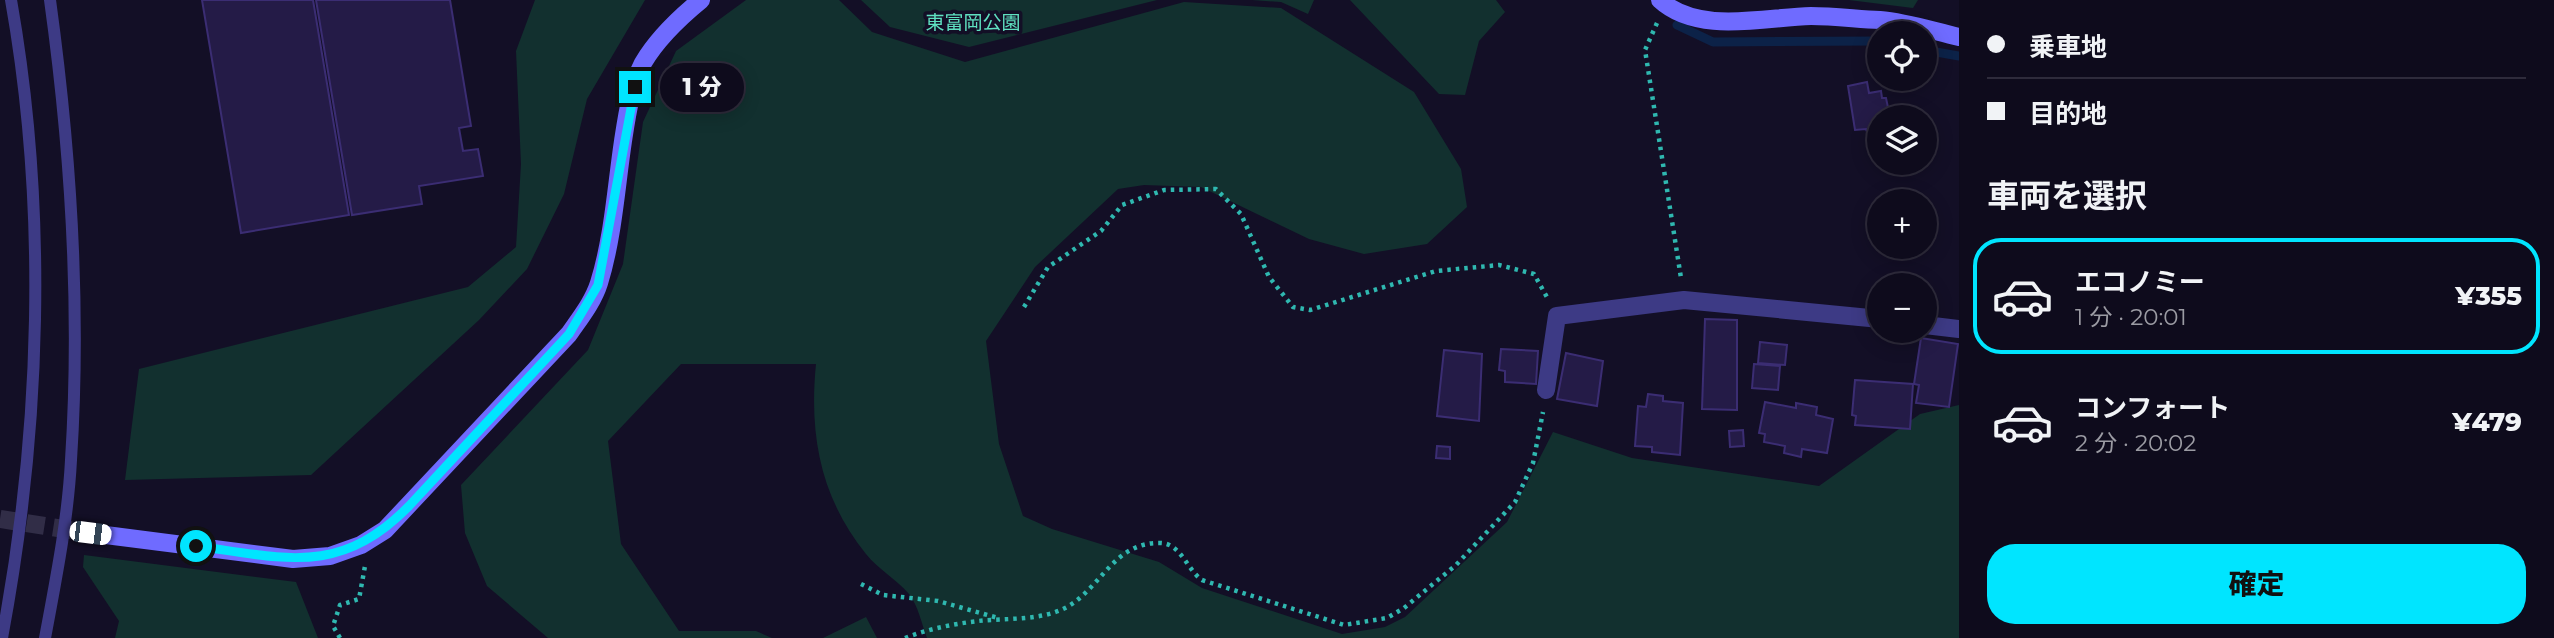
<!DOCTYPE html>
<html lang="ja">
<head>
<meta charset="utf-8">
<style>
  :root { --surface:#0e0b1c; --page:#171425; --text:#f1f3f6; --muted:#9b9ba3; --line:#2e2b3b; --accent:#00e5ff }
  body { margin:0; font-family:Montserrat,"Noto Sans JP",sans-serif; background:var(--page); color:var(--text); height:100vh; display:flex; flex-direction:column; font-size:26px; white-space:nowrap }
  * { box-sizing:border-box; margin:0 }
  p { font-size:23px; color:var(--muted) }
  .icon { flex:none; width:38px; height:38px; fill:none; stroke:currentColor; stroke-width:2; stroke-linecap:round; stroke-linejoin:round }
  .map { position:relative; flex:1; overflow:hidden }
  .panel { display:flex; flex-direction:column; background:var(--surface); width:595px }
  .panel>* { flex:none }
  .top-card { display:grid; align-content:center; height:154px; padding:0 28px; background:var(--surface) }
  .buttons { position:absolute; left:1867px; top:21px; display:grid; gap:14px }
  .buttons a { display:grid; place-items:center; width:70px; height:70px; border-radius:50%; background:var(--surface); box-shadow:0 4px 18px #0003,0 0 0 2px var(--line); font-size:35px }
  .end { position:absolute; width:32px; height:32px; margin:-16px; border:9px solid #00e5ff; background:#111; box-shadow:0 0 0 4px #111 }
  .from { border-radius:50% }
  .bubble { position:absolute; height:49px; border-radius:24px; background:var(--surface); box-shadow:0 4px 18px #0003,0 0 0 2px var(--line); font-size:23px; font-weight:800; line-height:49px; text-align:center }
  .car { position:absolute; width:21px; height:42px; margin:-21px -10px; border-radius:9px; box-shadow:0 0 5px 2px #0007; background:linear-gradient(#fff 24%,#345 0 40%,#fff 0 76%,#345 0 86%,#fff 0) }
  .top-card b { display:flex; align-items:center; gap:24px; height:66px; font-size:26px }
  .top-card b+b { border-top:2px solid var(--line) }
  .top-card i { width:18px; height:18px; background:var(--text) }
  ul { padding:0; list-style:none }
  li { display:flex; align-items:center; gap:21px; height:116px; margin:0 14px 10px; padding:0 14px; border:4px solid transparent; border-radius:28px }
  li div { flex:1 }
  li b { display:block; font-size:26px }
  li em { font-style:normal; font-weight:800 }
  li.current { border-color:var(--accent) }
  li>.icon { width:63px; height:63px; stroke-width:1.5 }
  h2 { padding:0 28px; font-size:32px; line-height:84px }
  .action { display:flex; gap:14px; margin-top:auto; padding:14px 28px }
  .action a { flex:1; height:80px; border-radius:28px; background:var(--accent); color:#111; font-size:28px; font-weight:800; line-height:80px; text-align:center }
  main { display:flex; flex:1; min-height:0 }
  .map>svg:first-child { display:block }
  .green { fill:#12302f }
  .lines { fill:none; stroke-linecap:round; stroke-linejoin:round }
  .stream { stroke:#0c2248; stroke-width:9 }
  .building { fill:#241b47; stroke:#3b2d73; stroke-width:2 }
  .secondary-tunnel { stroke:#312d47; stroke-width:18; stroke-dasharray:18 9; stroke-linecap:butt }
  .path { stroke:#2fb8b0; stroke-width:4.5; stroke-dasharray:3.5 5; stroke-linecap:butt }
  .lane { stroke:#3d3a85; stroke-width:12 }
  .street { stroke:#3d3a85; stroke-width:18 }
  .secondary { stroke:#6f6bff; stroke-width:18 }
  .route { stroke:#00e5ff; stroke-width:9 }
  .labels { text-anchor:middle; stroke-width:7; stroke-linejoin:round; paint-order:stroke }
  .park-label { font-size:19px; fill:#5fe0c0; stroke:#130f26 }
</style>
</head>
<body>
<main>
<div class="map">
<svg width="1959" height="638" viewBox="0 0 1959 638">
  <rect width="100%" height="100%" fill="#130f26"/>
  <path class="green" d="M535 0H645L587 99 564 194 527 269 479 320 311 475 125 480 139 369 468 287 516 247 521 164 516 51Z
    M746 0H839L872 32 965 62 1184 2 1281 8 1414 92 1461 169 1467 207 1427 244 1364 254 1309 239 1201 187 1144 185 1118 189 1035 267 986 341 999 444 1023 516 1052 529 1159 562 1202 588 1342 634 1385 627 1405 617 1507 522 1553 432 1632 458 1819 486 1920 414 1959 405V638H927C922 625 918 605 909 594 896 579 878 569 866 554 820 497 809 434 816 364H681L608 441 621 544 679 631H756L772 638H548L487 586 465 533 461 485 588 350 623 264 643 122 676 51Z
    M861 0H1157L969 47 890 27Z
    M1252 0H1314L1308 14 1281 2Z
    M1350 0H1496L1505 12 1479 41 1465 95 1439 94Z
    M1849 0H1918L1913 8Z
    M84 555 296 582 318 638H115L119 621 83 567Z
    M866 617 877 638H823Z"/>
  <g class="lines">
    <path class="stream" d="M1677 25 1713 42 1880 41
      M1925 50 1959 56"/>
  </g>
  <path class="building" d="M202 0H313L349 215 241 233Z
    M316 0H450L471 126 459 128 463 151 478 149 483 176 419 186 422 204 352 215Z
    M1867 82 1869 93 1881 91 1882 98H1886L1890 117H1880V130L1867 132 1866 129 1855 130 1848 86Z
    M1705 319 1737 320V410L1702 409Z
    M1921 338 1958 344 1949 407 1916 403 1919 385 1914 384Z
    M1760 342 1787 345 1785 365 1758 363Z
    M1501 349 1538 351 1536 384 1505 382V371L1499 370Z
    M1444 350 1482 354 1479 421 1437 416Z
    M1566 353 1603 361 1597 406 1557 399Z
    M1754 364 1780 366 1778 390 1752 388Z
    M1855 380 1913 384 1910 429 1855 425 1856 416 1852 415Z
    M1648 394 1663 396V401L1683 403 1680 455 1652 452V447L1635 446 1638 406 1646 407Z
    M1765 402 1796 408V403L1817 407 1816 415 1833 419 1827 453 1802 449 1801 457 1784 453 1785 446 1764 442 1765 434 1759 433Z
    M1743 430 1744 446 1730 447 1729 431Z
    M1437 446 1450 447V459L1436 458Z"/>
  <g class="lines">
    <path class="secondary-tunnel" d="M0 519 90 533"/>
    <path class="path" d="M1657 23 1645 50 1681 278
      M1024 307 1048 267 1101 231 1122 205 1164 190 1216 189 1241 214 1269 277 1293 307 1310 310 1436 271 1499 265 1534 274 1548 299
      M861 584 883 595 938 601 998 618
      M340 638 333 626 340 605 359 599 365 566
      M905 638C928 629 953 624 978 621 1006 618 1041 621 1067 607 1102 587 1114 542 1160 543 1181 543 1187 570 1202 580L1344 625 1387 618 1404 608 1456 565 1515 502 1533 463 1543 412"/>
    <path class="lane" d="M2 638C41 430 48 209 11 0
      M45 638C56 579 68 519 71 460 81 306 71 152 50 0"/>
    <path class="street" d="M1925 325 1959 329
      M1546 390 1557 316 1684 300 1880 319"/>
    <path class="secondary" d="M1660 0C1698 35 1765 17 1811 16 1834 16 1857 19 1880 20 1906 22 1933 31 1959 37
      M90 533 293 559 330 556 361 545 385 530 569 334C580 318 593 302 599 283 613 238 616 188 623 141 627 115 631 86 643 63 657 39 679 18 701 0"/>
  </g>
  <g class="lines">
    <path class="route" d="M196 546C285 558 339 577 409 506L569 334 598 285 635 87"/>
  </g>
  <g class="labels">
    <g class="park-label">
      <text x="973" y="29">東富岡公園</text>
    </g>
  </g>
</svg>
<div class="buttons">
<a><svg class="icon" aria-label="locate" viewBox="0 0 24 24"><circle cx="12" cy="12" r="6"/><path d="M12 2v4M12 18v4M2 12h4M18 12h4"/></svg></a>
<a><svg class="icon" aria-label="layers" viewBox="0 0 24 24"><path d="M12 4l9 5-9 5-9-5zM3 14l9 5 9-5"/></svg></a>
<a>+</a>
<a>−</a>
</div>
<i class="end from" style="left:196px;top:546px"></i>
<i class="end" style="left:635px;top:87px"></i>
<div class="bubble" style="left:660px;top:63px;width:84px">1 分</div>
<i class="car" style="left:90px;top:533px;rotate:97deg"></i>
</div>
<section class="panel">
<div class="top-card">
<b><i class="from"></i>乗車地</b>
<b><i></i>目的地</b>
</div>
<h2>車両を選択</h2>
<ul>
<li class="current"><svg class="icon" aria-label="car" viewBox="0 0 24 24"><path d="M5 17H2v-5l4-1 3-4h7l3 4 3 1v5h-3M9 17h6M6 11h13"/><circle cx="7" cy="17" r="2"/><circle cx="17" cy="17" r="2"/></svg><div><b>エコノミー</b><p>1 分 · 20:01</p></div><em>¥355</em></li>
<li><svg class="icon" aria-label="car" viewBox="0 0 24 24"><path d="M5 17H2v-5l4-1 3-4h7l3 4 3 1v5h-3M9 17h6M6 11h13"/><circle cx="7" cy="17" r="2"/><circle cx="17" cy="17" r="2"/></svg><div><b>コンフォート</b><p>2 分 · 20:02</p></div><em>¥479</em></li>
</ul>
<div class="action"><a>確定</a></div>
</section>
</main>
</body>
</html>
